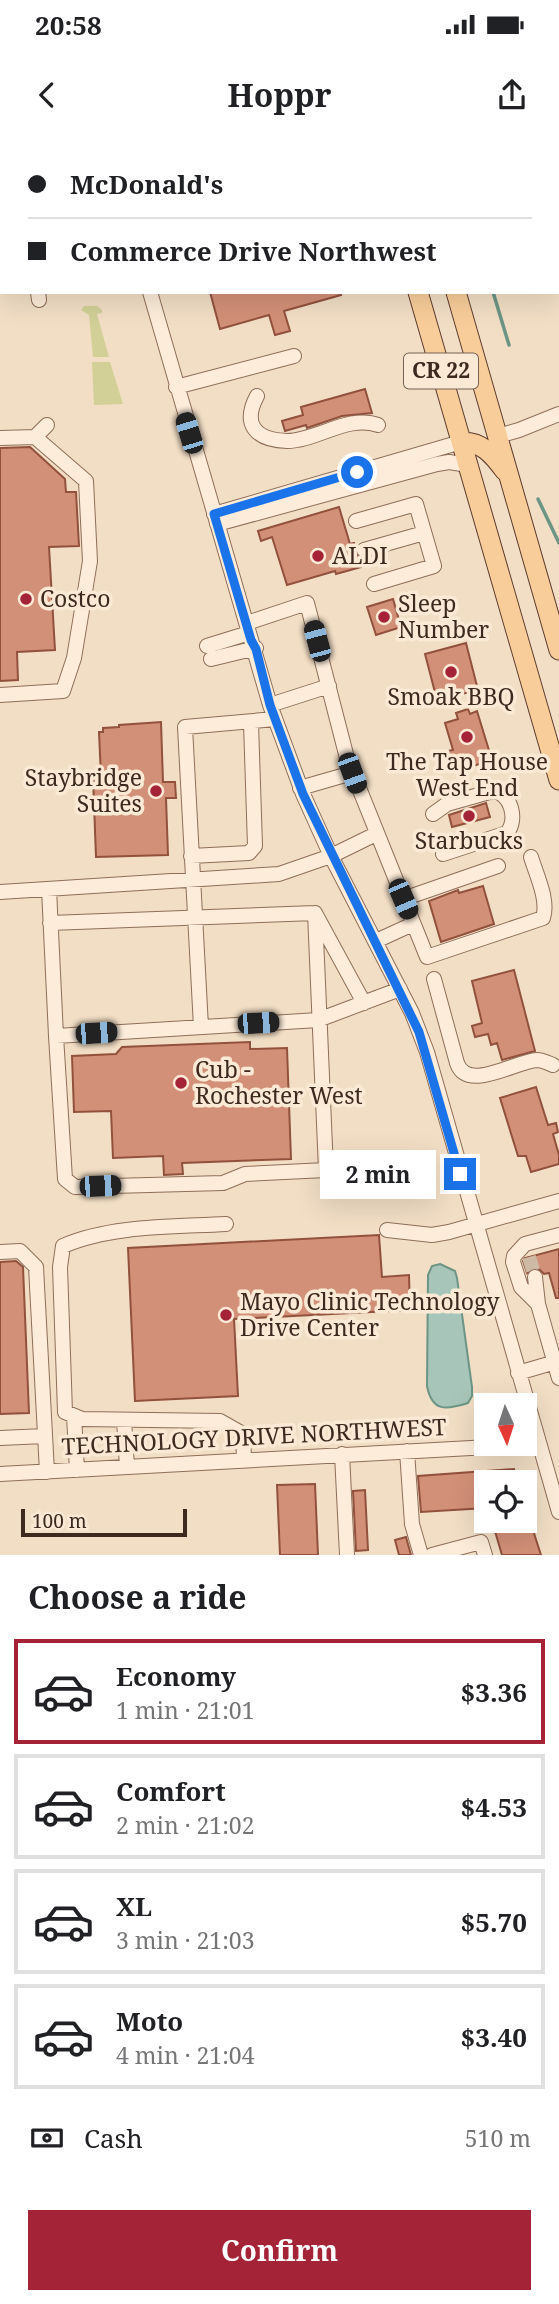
<!DOCTYPE html>
<html lang="en">
<head>
<meta charset="utf-8">
<style>
  :root { --surface:#fff; --page:#f6f6f6; --text:#202124; --muted:#757577; --line:#e0e0e0; --accent:#a42337 }
  body { margin:0; font-family:"Noto Serif",serif; background:var(--page); color:var(--text); height:100vh; display:flex; flex-direction:column; font-size:26px; white-space:nowrap }
  * { box-sizing:border-box; margin:0 }
  p { font-size:23px; color:var(--muted) }
  .icon { flex:none; width:38px; height:38px; fill:none; stroke:currentColor; stroke-width:2; stroke-linecap:round; stroke-linejoin:round }
  .map { position:relative; height:1415px; overflow:hidden }
  .drawer { display:flex; flex-direction:column; background:var(--surface); flex:1 }
  .drawer>* { flex:none }
  .banner { position:absolute; left:0px; top:0px; width:560px; height:154px; box-shadow:0 7px 28px #0002; display:grid; align-content:center; height:154px; padding:0 28px; background:var(--surface) }
  .needle { width:46px; rotate:177deg }
  .fabs { position:absolute; left:474px; top:1253px; display:grid; gap:14px }
  .fabs a { display:grid; place-items:center; width:63px; height:63px; border-radius:0px; background:var(--surface); box-shadow:0 7px 28px #0002; font-size:35px }
  .scale { position:absolute; left:21px; bottom:18px; width:166px; box-sizing:border-box; padding-left:7px; border:4px solid #3e291e; border-top:0; font-size:19px; line-height:24px; white-space:nowrap; color:#3e291e; -webkit-text-stroke:5px #f9e9d5; paint-order:stroke }
  .end { position:absolute; width:32px; height:32px; margin:-16px; border:9px solid #1a73e8; background:#fff; box-shadow:0 0 0 4px #fff }
  .from { border-radius:50% }
  .bubble { position:absolute; height:49px; border-radius:0px; background:var(--surface); box-shadow:0 7px 28px #0002; font-size:23px; font-weight:700; line-height:49px; text-align:center }
  .car { position:absolute; width:21px; height:42px; margin:-21px -10px; border-radius:9px; box-shadow:0 0 5px 2px #0007; background:linear-gradient(#222 24%,#8ab4d8 0 40%,#222 0 76%,#8ab4d8 0 86%,#222 0) }
  .banner b { display:flex; align-items:center; gap:24px; height:66px; font-size:26px }
  .banner b+b { border-top:2px solid var(--line) }
  .banner i { width:18px; height:18px; background:var(--text) }
  ul { padding:0; list-style:none }
  li { display:flex; align-items:center; gap:21px; height:105px; margin:0 14px 10px; padding:0 14px; border:4px solid var(--line); border-radius:0px }
  li div { flex:1 }
  li b { display:block; font-size:26px }
  li em { font-style:normal; font-weight:700 }
  li.active { border-color:var(--accent) }
  li>.icon { width:63px; height:63px; stroke-width:1.5 }
  h2 { padding:0 28px; font-size:32px; line-height:84px }
  .pay { display:flex; align-items:center; gap:18px; height:77px; padding:0 28px; font-size:26px }
  .pay p { margin-inline-start:auto }
  .action { display:flex; gap:14px; margin-top:auto; padding:14px 28px }
  .action a { flex:1; height:80px; border-radius:0px; background:var(--accent); color:#fff; font-size:28px; font-weight:700; line-height:80px; text-align:center }
  .status { display:flex; justify-content:space-between; align-items:center; height:49px; padding:0 35px; background:var(--surface); direction:ltr }
  .status svg { height:19px; fill:currentColor }
  header { display:flex; justify-content:space-between; align-items:center; height:91px; padding:0 28px; background:var(--surface); font-size:32px; font-weight:700 }
  .map>svg:first-child { display:block }
  .green { fill:#d2d097 }
  .water { fill:#a7c5b8; stroke:#6c9585; stroke-width:2 }
  .lines { fill:none; stroke-linecap:round; stroke-linejoin:round }
  .stream { stroke:#6c9585; stroke-width:3.5 }
  .building { fill:#d39078; stroke:#91513c; stroke-width:2 }
  .minor-tunnel { stroke:#cebaa4; stroke-width:14; stroke-dasharray:14 7; stroke-linecap:butt }
  .minor-casing { stroke:#8f6e59; stroke-width:16 }
  .major-casing { stroke:#5d3c2d; stroke-width:21 }
  .minor { stroke:#fcecd9; stroke-width:14 }
  .major { stroke:#f8cd9a; stroke-width:19 }
  .route { stroke:#1a73e8; stroke-width:9 }
  .poi-dot { fill:#a42337; stroke:#f9e9d5; stroke-width:2.5 }
  .labels { text-anchor:middle; stroke-width:7; stroke-linejoin:round; paint-order:stroke }
  .shield { fill:#f9e9d5; stroke:#766355; stroke-width:2 }
  .shield-label { font-size:21px; font-weight:bold; fill:#3e291e }
  .poi-label { font-size:23px; fill:#3e291e; stroke:#f9e9d5; text-anchor:start }
  .street-label { font-size:23px; fill:#3e291e; stroke:#f9e9d5 }
</style>
</head>
<body>
<div class="status"><b>20:58</b><svg viewBox="0 0 49 12"><path d="M0 12V9h3v3zM5 12V6h3v6zM10 12V3h3v9zM15 12V0h3v12zM26 1h20v11H26zM47 4h2v5h-2z"/></svg></div>
<header><svg class="icon" aria-label="back" viewBox="0 0 24 24"><path d="M15 5l-7 7 7 7"/></svg>Hoppr<svg class="icon" aria-label="share" viewBox="0 0 24 24"><path d="M12 15V3M7 8l5-5 5 5M5 13v7h14v-7"/></svg></header>
<div class="map">
<svg width="559" height="1415" viewBox="0 0 559 1415">
  <rect width="100%" height="100%" fill="#f2dec5"/>
  <path class="green" d="M84 166H97L102 170V173L97 174 109 217H93L89 175 81 170Z
    M92 222H110L123 264 94 265Z"/>
  <path class="water" d="M440 1124 455 1131 457 1138 472 1247V1256L468 1263C446 1270 432 1272 427 1246L428 1135 432 1126Z"/>
  <g class="lines">
    <path class="stream" d="M493 152 509 205
      M538 359 559 403"/>
  </g>
  <path class="building" d="M210 152H340L341 155 284 171 290 191 275 195 269 175 220 189Z
    M365 249 372 273 342 276 307 288 306 285 285 291 282 281 303 275 301 267Z
    M30 307 65 339 66 352H76L79 406 49 407 55 510 17 512 18 540 0 541V308Z
    M339 367 350 404 354 403 361 427 336 434 335 431 287 445 272 397 261 401 258 391Z
    M393 459 401 487 376 495 367 467Z
    M466 503 478 550 437 560 425 514Z
    M468 569 470 574 477 571 492 620 454 632 448 611 453 610 445 583 458 579 456 573Z
    M161 582 163 642H175L176 658H166L168 715 96 717 93 637H101L99 592H103V588L119 587V585Z
    M486 663 490 677 452 687 449 675Z
    M483 746 494 784 441 802 429 761 458 750 459 753Z
    M514 830 535 911 502 920 497 903 491 905 488 894 475 897 472 886 482 883 472 841Z
    M250 902V909L287 908 291 1019 182 1023 183 1034 164 1035 163 1016 113 1018 111 971 74 972 72 916 116 914 122 907Z
    M536 947 548 985 556 983 558 992 553 994 559 1015V1024L531 1032 526 1016H518L500 958Z
    M379 1095 382 1137 409 1135 410 1170 234 1179 238 1256 135 1261 128 1108Z
    M559 1109V1158H556L549 1133 544 1134 539 1129 535 1127 527 1133 523 1121 525 1118Z
    M16 1121 23 1127 29 1273 0 1274V1122Z
    M514 1329 518 1342H486V1368L421 1372 418 1336Z
    M315 1344 318 1415H280L277 1345Z
    M365 1350 368 1410 356 1411 353 1351Z
    M492 1381H530L541 1415H502Z
    M406 1397 411 1415H399L395 1400Z"/>
  <g class="lines">
    <path class="minor-tunnel" d="M529 1117 535 1137"/>
    <g class="minor-casing">
      <path id="minor" d="M36 0 40 2
        M486 0 487 2
        M0 78H2
        M558 121H559
        M0 133H2
        M558 136 559 137
        M38 152 39 160
        M150 152 270 565 303 654 331 716 412 873 427 912 559 1372
        M176 247 294 216
        M257 256C242 284 255 300 287 301 316 301 349 274 378 285
        M498 296 519 290 559 274
        M0 298 35 297
        M214 374 461 302
        M356 381 416 364 434 426 374 444
        M217 384 437 324 449 322 468 325
        M364 410 424 393
        M247 483 307 463 347 618 427 817 543 778C549 760 536 734 531 717
        M207 506 249 493
        M211 519 256 508
        M0 555 63 551 74 518 90 421 86 341 35 297 47 285
        M270 565 329 546
        M300 648 352 633
        M433 674 447 664 493 651C511 653 518 679 507 693L443 714
        M191 716 249 713 255 706 251 583
        M49 749 56 896 318 880 400 849
        M0 752 279 734 331 716 376 694
        M403 759 498 726
        M50 783 315 773 364 863
        M376 801 413 784
        M434 839 457 923C467 953 516 921 537 920 542 920 548 923 553 925
        M201 887 185 587 275 579
        M56 896 65 1039 75 1047 223 1043 245 1034 326 1030 315 773
        M226 1084C175 1087 110 1085 63 1106L60 1127 65 1272 82 1279 220 1281 243 1294 244 1319
        M387 1090 432 1095 449 1092 559 1061
        M0 1112 20 1111 36 1127 47 1332
        M535 1137 538 1164 559 1238
        M538 1164 521 1147 513 1122 514 1116 525 1104 559 1095
        M518 1233 559 1221
        M74 1276 77 1330
        M124 1280 127 1327
        M0 1298 45 1296
        M407 1311 412 1384 421 1415
        M342 1314 347 1415
        M0 1334 489 1307 511 1304
        M432 1415 481 1402 485 1415"/>
    </g>
    <g class="major-casing">
      <path id="major" d="M375 0 376 2
        M411 0V2
        M418 152 559 640
        M456 152 559 510
        M461 302C482 301 493 315 505 331"/>
    </g>
    <use href="#minor" class="minor"/>
    <use href="#major" class="major"/>
  </g>
  <g class="lines">
    <path class="route" d="M357 332 214 374 251 500 256 509 270 565 303 654 419 892 460 1034"/>
  </g>
  <g class="poi-dot">
    <circle cx="318" cy="416" r="7"/>
    <circle cx="26" cy="459" r="7"/>
    <circle cx="384" cy="477" r="7"/>
    <circle cx="451" cy="532" r="7"/>
    <circle cx="467" cy="597" r="7"/>
    <circle cx="156" cy="651" r="7"/>
    <circle cx="469" cy="676" r="7"/>
    <circle cx="181" cy="943" r="7"/>
    <circle cx="226" cy="1175" r="7"/>
  </g>
  <g class="labels">
    <rect class="shield" x="404" y="213.5" width="74" height="35" rx="5"/>
    <g class="shield-label">
      <text x="441" y="238">CR 22</text>
    </g>
    <g class="poi-label">
      <text x="332" y="424">ALDI</text>
      <text x="40" y="467">Costco</text>
      <text x="398" y="472">Sleep<tspan x="398" dy="26">Number</tspan></text>
      <text x="451" y="565" text-anchor="middle">Smoak BBQ</text>
      <text x="467" y="630" text-anchor="middle">The Tap House<tspan x="467" dy="26">West End</tspan></text>
      <text x="142" y="646" text-anchor="end">Staybridge<tspan x="142" dy="26">Suites</tspan></text>
      <text x="469" y="709" text-anchor="middle">Starbucks</text>
      <text x="195" y="938">Cub -<tspan x="195" dy="26">Rochester West</tspan></text>
      <text x="240" y="1170">Mayo Clinic Technology<tspan x="240" dy="26">Drive Center</tspan></text>
    </g>
    <g class="street-label">
      <text transform="translate(254 1297) rotate(-3)" y="8">TECHNOLOGY DRIVE NORTHWEST</text>
    </g>
  </g>
</svg>
<div class="fabs">
<a><svg class="needle" viewBox="-14 -14 28 28"><path d="M0-13l5 13h-10z" fill="#e53935"/><path d="M0 13l5-13h-10z" fill="#757577"/></svg></a>
<a><svg class="icon" aria-label="locate" viewBox="0 0 24 24"><circle cx="12" cy="12" r="6"/><path d="M12 2v4M12 18v4M2 12h4M18 12h4"/></svg></a>
</div>
<div class="scale">100 m</div>
<i class="end from" style="left:357px;top:332px"></i>
<i class="end" style="left:460px;top:1034px"></i>
<div class="bubble" style="left:320px;top:1010px;width:116px">2 min</div>
<i class="car" style="left:189px;top:293px;rotate:343deg"></i>
<i class="car" style="left:317px;top:501px;rotate:345deg"></i>
<i class="car" style="left:352px;top:633px;rotate:160deg"></i>
<i class="car" style="left:403px;top:759px;rotate:157deg"></i>
<i class="car" style="left:258px;top:883px;rotate:87deg"></i>
<i class="car" style="left:96px;top:893px;rotate:86deg"></i>
<i class="car" style="left:100px;top:1046px;rotate:88deg"></i>
<div class="banner">
<b><i class="from"></i>McDonald's</b>
<b><i></i>Commerce Drive Northwest</b>
</div>
</div>
<section class="drawer">
<h2>Choose a ride</h2>
<ul>
<li class="active"><svg class="icon" aria-label="car" viewBox="0 0 24 24"><path d="M5 17H2v-5l4-1 3-4h7l3 4 3 1v5h-3M9 17h6M6 11h13"/><circle cx="7" cy="17" r="2"/><circle cx="17" cy="17" r="2"/></svg><div><b>Economy</b><p>1 min · 21:01</p></div><em>$3.36</em></li>
<li><svg class="icon" aria-label="car" viewBox="0 0 24 24"><path d="M5 17H2v-5l4-1 3-4h7l3 4 3 1v5h-3M9 17h6M6 11h13"/><circle cx="7" cy="17" r="2"/><circle cx="17" cy="17" r="2"/></svg><div><b>Comfort</b><p>2 min · 21:02</p></div><em>$4.53</em></li>
<li><svg class="icon" aria-label="car" viewBox="0 0 24 24"><path d="M5 17H2v-5l4-1 3-4h7l3 4 3 1v5h-3M9 17h6M6 11h13"/><circle cx="7" cy="17" r="2"/><circle cx="17" cy="17" r="2"/></svg><div><b>XL</b><p>3 min · 21:03</p></div><em>$5.70</em></li>
<li><svg class="icon" aria-label="car" viewBox="0 0 24 24"><path d="M5 17H2v-5l4-1 3-4h7l3 4 3 1v5h-3M9 17h6M6 11h13"/><circle cx="7" cy="17" r="2"/><circle cx="17" cy="17" r="2"/></svg><div><b>Moto</b><p>4 min · 21:04</p></div><em>$3.40</em></li>
</ul>
<div class="pay"><svg class="icon" aria-label="cash" viewBox="0 0 24 24"><path d="M3 7h18v10H3z"/><circle cx="12" cy="12" r="2"/></svg>Cash<p>510 m</p></div>
<div class="action"><a>Confirm</a></div>
</section>
</body>
</html>
